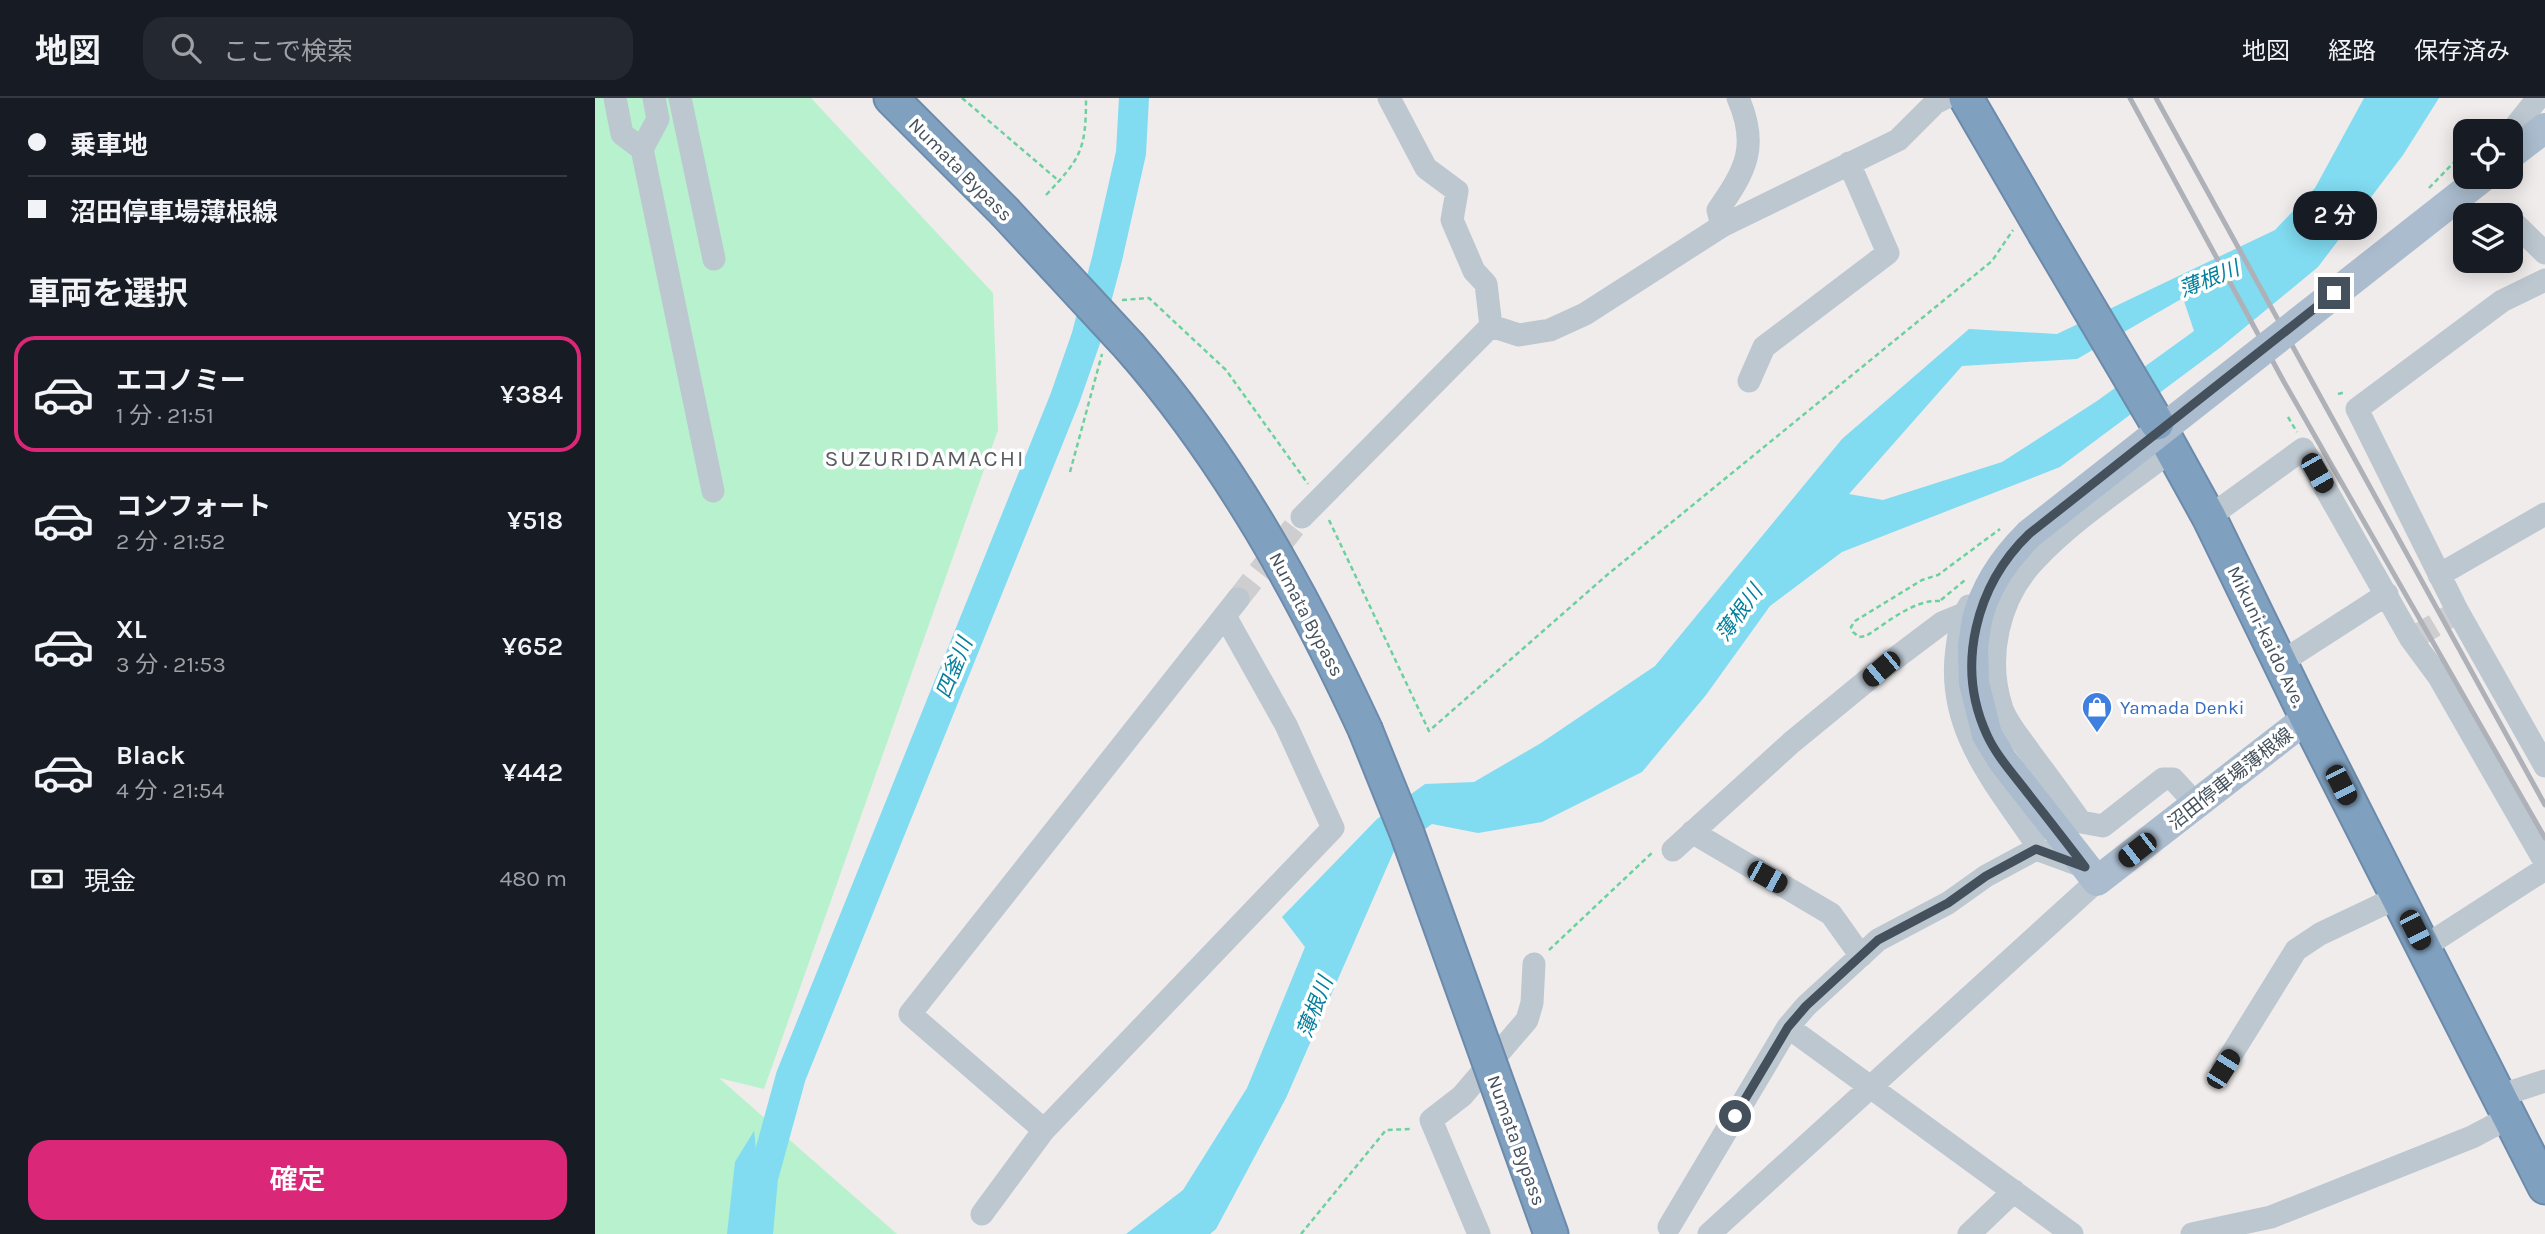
<!DOCTYPE html>
<html lang="ja">
<head>
<meta charset="utf-8">
<style>
  :root { --surface:#171b24; --page:#242831; --text:#f1f3f6; --muted:#9ea1a6; --line:#363941; --accent:#db2777 }
  body { margin:0; font-family:Karla,"Noto Sans JP",sans-serif; background:var(--page); color:var(--text); height:100vh; display:flex; flex-direction:column; font-size:26px; white-space:nowrap }
  * { box-sizing:border-box; margin:0 }
  p { font-size:23px; color:var(--muted) }
  .icon { flex:none; width:38px; height:38px; fill:none; stroke:currentColor; stroke-width:2; stroke-linecap:round; stroke-linejoin:round }
  .map { position:relative; flex:1; overflow:hidden }
  .sheet { display:flex; flex-direction:column; background:var(--surface); width:595px }
  .sheet>* { flex:none }
  .hud { display:grid; align-content:center; height:154px; padding:0 28px; background:var(--surface) }
  .tools { position:absolute; left:1858px; top:21px; display:grid; gap:14px }
  .tools a { display:grid; place-items:center; width:70px; height:70px; border-radius:14px; background:var(--surface); box-shadow:0 4px 18px #0003; font-size:35px }
  .end { position:absolute; width:32px; height:32px; margin:-16px; border:9px solid #44505b; background:#fff; box-shadow:0 0 0 4px #fff }
  .from { border-radius:50% }
  .bubble { position:absolute; height:49px; border-radius:21px; background:var(--surface); box-shadow:0 4px 18px #0003; font-size:23px; font-weight:600; line-height:49px; text-align:center }
  .car { position:absolute; width:21px; height:42px; margin:-21px -10px; border-radius:9px; box-shadow:0 0 5px 2px #0007; background:linear-gradient(#222 24%,#8ab4d8 0 40%,#222 0 76%,#8ab4d8 0 86%,#222 0) }
  .hud b { display:flex; align-items:center; gap:24px; height:66px; font-size:26px }
  .hud b+b { border-top:2px solid var(--line) }
  .hud i { width:18px; height:18px; background:var(--text) }
  ul { padding:0; list-style:none }
  li { display:flex; align-items:center; gap:21px; height:116px; margin:0 14px 10px; padding:0 14px; border:4px solid transparent; border-radius:21px }
  li div { flex:1 }
  li b { display:block; font-size:26px }
  li em { font-style:normal; font-weight:600 }
  li.on { border-color:var(--accent) }
  li>.icon { width:63px; height:63px; stroke-width:1.5 }
  h2 { padding:0 28px; font-size:32px; line-height:84px }
  .pay { display:flex; align-items:center; gap:18px; height:77px; padding:0 28px; font-size:26px }
  .pay p { margin-inline-start:auto }
  .primary-button { display:flex; gap:14px; margin-top:auto; padding:14px 28px }
  .primary-button a { flex:1; height:80px; border-radius:21px; background:var(--accent); color:#fff; font-size:28px; font-weight:600; line-height:80px; text-align:center }
  header { display:flex; align-items:center; gap:42px; box-sizing:border-box; height:98px; padding:0 35px; background:var(--surface); border-bottom:2px solid var(--line) }
  header strong { font-size:33px }
  nav { display:flex; gap:38px; margin-inline-start:auto; font-size:24px }
  .search { width:490px; height:63px; background:var(--page); display:flex; align-items:center; gap:18px; box-sizing:border-box; padding:0 24px; border-radius:21px; color:var(--muted); font-size:26px }
  main { display:flex; flex:1; min-height:0 }
  .map>svg:first-child { display:block }
  .green { fill:#b7f1cd }
  .water { fill:#81dbf1; fill-rule:evenodd }
  .lines { fill:none; stroke-linecap:round; stroke-linejoin:round }
  .river { stroke:#81dbf1; stroke-width:30 }
  .minor-tunnel { stroke:#cecdcf; stroke-width:23; stroke-dasharray:23 11; stroke-linecap:butt }
  .highway-casing { stroke:#6c8aab; stroke-width:37 }
  .path { stroke:#6dd19f; stroke-width:2.5; stroke-dasharray:5 3.5; stroke-linecap:butt }
  .minor { stroke:#bcc7d0; stroke-width:23 }
  .major { stroke:#aabcce; stroke-width:30 }
  .highway { stroke:#80a0bf; stroke-width:33 }
  .rail { stroke:#aeb2b8; stroke-width:5 }
  .highway-bridge-casing { stroke:#6c8aab; stroke-width:37; stroke-linecap:butt }
  .major-bridge { stroke:#aabcce; stroke-width:30 }
  .highway-bridge { stroke:#80a0bf; stroke-width:33 }
  .route { stroke:#44505b; stroke-width:9 }
  .labels { text-anchor:middle; stroke-width:7; stroke-linejoin:round; paint-order:stroke }
  .street-label { font-size:19px; fill:#44505b; stroke:#fff }
  .shop-label { font-size:19px; fill:#366cbe; stroke:#fff; text-anchor:start }
  .water-label { font-size:21px; font-style:italic; fill:#04809e; stroke:#fff }
  .quarter-label { font-size:23px; letter-spacing:2px; fill:#595d62; stroke:#fff }
</style>
</head>
<body>
<header>
<strong>地図</strong>
<div class="search"><svg class="icon" aria-label="search" viewBox="0 0 24 24"><circle cx="10" cy="10" r="6"/><path d="M15 15l6 6"/></svg>ここで検索</div>
<nav><a>地図</a><a>経路</a><a>保存済み</a></nav>
</header>
<main>
<section class="sheet">
<div class="hud">
<b><i class="from"></i>乗車地</b>
<b><i></i>沼田停車場薄根線</b>
</div>
<h2>車両を選択</h2>
<ul>
<li class="on"><svg class="icon" aria-label="car" viewBox="0 0 24 24"><path d="M5 17H2v-5l4-1 3-4h7l3 4 3 1v5h-3M9 17h6M6 11h13"/><circle cx="7" cy="17" r="2"/><circle cx="17" cy="17" r="2"/></svg><div><b>エコノミー</b><p>1 分 · 21:51</p></div><em>¥384</em></li>
<li><svg class="icon" aria-label="car" viewBox="0 0 24 24"><path d="M5 17H2v-5l4-1 3-4h7l3 4 3 1v5h-3M9 17h6M6 11h13"/><circle cx="7" cy="17" r="2"/><circle cx="17" cy="17" r="2"/></svg><div><b>コンフォート</b><p>2 分 · 21:52</p></div><em>¥518</em></li>
<li><svg class="icon" aria-label="car" viewBox="0 0 24 24"><path d="M5 17H2v-5l4-1 3-4h7l3 4 3 1v5h-3M9 17h6M6 11h13"/><circle cx="7" cy="17" r="2"/><circle cx="17" cy="17" r="2"/></svg><div><b>XL</b><p>3 分 · 21:53</p></div><em>¥652</em></li>
<li><svg class="icon" aria-label="car" viewBox="0 0 24 24"><path d="M5 17H2v-5l4-1 3-4h7l3 4 3 1v5h-3M9 17h6M6 11h13"/><circle cx="7" cy="17" r="2"/><circle cx="17" cy="17" r="2"/></svg><div><b>Black</b><p>4 分 · 21:54</p></div><em>¥442</em></li>
</ul>
<div class="pay"><svg class="icon" aria-label="cash" viewBox="0 0 24 24"><path d="M3 7h18v10H3z"/><circle cx="12" cy="12" r="2"/></svg>現金<p>480 m</p></div>
<div class="primary-button"><a>確定</a></div>
</section>
<div class="map">
<svg width="1950" height="1136" viewBox="0 0 1950 1136">
  <rect width="100%" height="100%" fill="#f0ecec"/>
  <path class="green" d="M0 0H216L398 195 403 332 169 991 124 980 302 1136H0Z"/>
  <path class="water" d="M1769 0H1844L1808 57 1723 169 1626 249 1465 369 1247 454 1175 508 1111 597 1047 674 947 724 883 735 837 726 799 753 691 1000 621 1131 615 1136H531L588 1092 652 990 710 849 687 819 782 721 830 686 879 684 946 645 1060 568 1247 341 1374 231 1462 236 1680 132 1720 90ZM1588 200 1599 233 1502 303 1407 364 1288 402 1254 396 1367 268 1482 261Z
    M159 1033C165 1065 151 1101 151 1136H132L140 1064Z"/>
  <g class="lines">
    <path class="river" d="M163 1136 168 1080 196 978 470 300 491 240 512 161 536 55 539 0"/>
    <path class="minor-tunnel" d="M643 501 707 419
      M1820 539 1857 517"/>
    <g class="highway-casing">
      <path id="highway" d="M296 0 409 113
        M1371 0 1449 134
        M535 249C634 362 707 495 770 631
        M1562 325 1614 419 1712 620 1950 1089
        M914 1019 956 1136"/>
    </g>
    <path class="path" d="M367 0 464 83
      M1889 33 1900 20
      M1834 90 1871 52
      M451 97C486 60 491 52 491 0
      M527 202 554 200 631 272 713 386
      M1743 296 1751 294
      M1693 319 1702 334
      M475 374 507 256
      M734 422 834 633 1012 477 1397 163 1418 132
      M1346 502 1370 482
      M1345 503C1319 501 1292 525 1271 538L1264 539 1258 534 1256 529 1260 523 1327 482 1343 477 1405 431
      M954 852 1059 753
      M706 1136 791 1032 817 1031"/>
    <path class="minor" d="M20 0 27 36 47 51
      M59 0 63 21 47 51 118 393
      M85 0 119 161
      M794 0 831 70 862 93 857 122 879 173 891 186 896 228
      M1916 34 1943 0
      M1916 122 1950 155
      M1127 128 1123 112C1151 72 1164 48 1143 0
      M1950 182 1907 203 1762 311 1863 514 1950 668
      M896 228 924 237 955 232 990 216 1127 128 1303 42 1340 5 1350 0
      M1154 283 1169 249 1293 155 1254 65
      M1577 352C1533 386 1478 421 1440 462 1403 500 1390 560 1407 611 1413 627 1426 641 1436 656 1453 678 1469 701 1486 724L1508 728 1568 681H1578L1601 706
      M707 419 896 228
      M1614 419 1708 351 1816 541 1844 579 1950 764
      M1844 477 1950 416
      M1374 508C1366 521 1364 535 1362 550 1351 628 1397 681 1438 741L1441 751
      M1685 565 1792 496
      M1097 734 1236 816 1266 858
      M1078 752 1197 644 1286 571 1347 525 1369 516
      M1829 849 1950 771
      M1193 929 1477 1136
      M1628 970 1701 852 1725 836 1803 799
      M1904 998 1950 983
      M449 1032 315 916 643 501
      M387 1116 449 1032 738 730 691 627 630 518
      M1074 1129 1193 929 1211 908 1283 842 1353 805 1391 778 1441 751 1490 769
      M884 1136 836 1022 867 998 932 922 937 905 939 866
      M1114 1136 1502 783
      M1374 1136 1419 1093
      M1597 1136 1676 1119 1877 1039 1915 1019"/>
    <path class="major" d="M1916 56 1950 30
      M1382 522 1378 548 1379 585 1392 637 1408 663 1502 783 1712 620"/>
    <use href="#highway" class="highway"/>
    <path class="rail" d="M1535 0 1689 284 1950 740
      M1561 0 1950 707"/>
    <g class="highway-bridge-casing">
      <path id="highway-bridge" d="M409 113 535 249
        M1449 134 1562 325
        M770 631 812 735 914 1019"/>
    </g>
    <path class="major-bridge" d="M1382 522C1390 488 1410 460 1434 436L1888 79"/>
    <use href="#highway-bridge" class="highway-bridge"/>
  </g>
  <g class="lines">
    <path class="route" d="M1140 1018 1193 929 1211 908 1283 842 1353 805 1391 778 1441 751 1490 769C1472 745 1453 721 1435 698 1420 678 1402 659 1392 637 1360 568 1381 487 1434 436L1739 195"/>
  </g>
  <defs>
    <g id="shop-pin" transform="scale(1.575)"><path d="M0 17L-7.5 6A9.5 9.5 0 1 1 7.5 6Z" fill="#3f7fe0" stroke="#fff"/><path d="M-5-2.5h2.3a2.7 3.5 0 0 1 5.4 0H5L5.5 6h-11ZM-1.5-2.5h3a1.5 2.3 0 0 0-3 0Z" fill="#fff"/></g>
  </defs>
  <g fill-rule="evenodd">
    <use href="#shop-pin" x="1502" y="609"/>
  </g>
  <g class="labels">
    <g class="street-label">
      <text transform="translate(366 71) rotate(45)" y="7">Numata Bypass</text>
      <text transform="translate(712 516) rotate(62)" y="7">Numata Bypass</text>
      <text transform="translate(1672 538) rotate(64)" y="7">Mikuni-kaido Ave.</text>
      <text transform="translate(1635 680) rotate(-38)" y="7">沼田停車場薄根線</text>
      <text transform="translate(922 1042) rotate(70)" y="7">Numata Bypass</text>
    </g>
    <g class="shop-label">
      <text x="1525" y="616">Yamada Denki</text>
    </g>
    <g class="water-label">
      <text transform="translate(1614 181) rotate(-22)" y="7">薄根川</text>
      <text transform="translate(1144 515) rotate(-54)" y="7">薄根川</text>
      <text transform="translate(359 570) rotate(-68)" y="7">四釜川</text>
      <text transform="translate(720 909) rotate(-69)" y="7">薄根川</text>
    </g>
    <g class="quarter-label">
      <text x="330" y="368">SUZURIDAMACHI</text>
    </g>
  </g>
</svg>
<div class="tools">
<a><svg class="icon" aria-label="locate" viewBox="0 0 24 24"><circle cx="12" cy="12" r="6"/><path d="M12 2v4M12 18v4M2 12h4M18 12h4"/></svg></a>
<a><svg class="icon" aria-label="layers" viewBox="0 0 24 24"><path d="M12 4l9 5-9 5-9-5zM3 14l9 5 9-5"/></svg></a>
</div>
<i class="end from" style="left:1140px;top:1018px"></i>
<i class="end" style="left:1739px;top:195px"></i>
<div class="bubble" style="left:1698px;top:93px;width:84px">2 分</div>
<i class="car" style="left:1722px;top:375px;rotate:150deg"></i>
<i class="car" style="left:1286px;top:571px;rotate:230deg"></i>
<i class="car" style="left:1746px;top:687px;rotate:153deg"></i>
<i class="car" style="left:1542px;top:752px;rotate:232deg"></i>
<i class="car" style="left:1172px;top:779px;rotate:119deg"></i>
<i class="car" style="left:1820px;top:832px;rotate:153deg"></i>
<i class="car" style="left:1628px;top:971px;rotate:32deg"></i>
</div>
</main>
</body>
</html>
